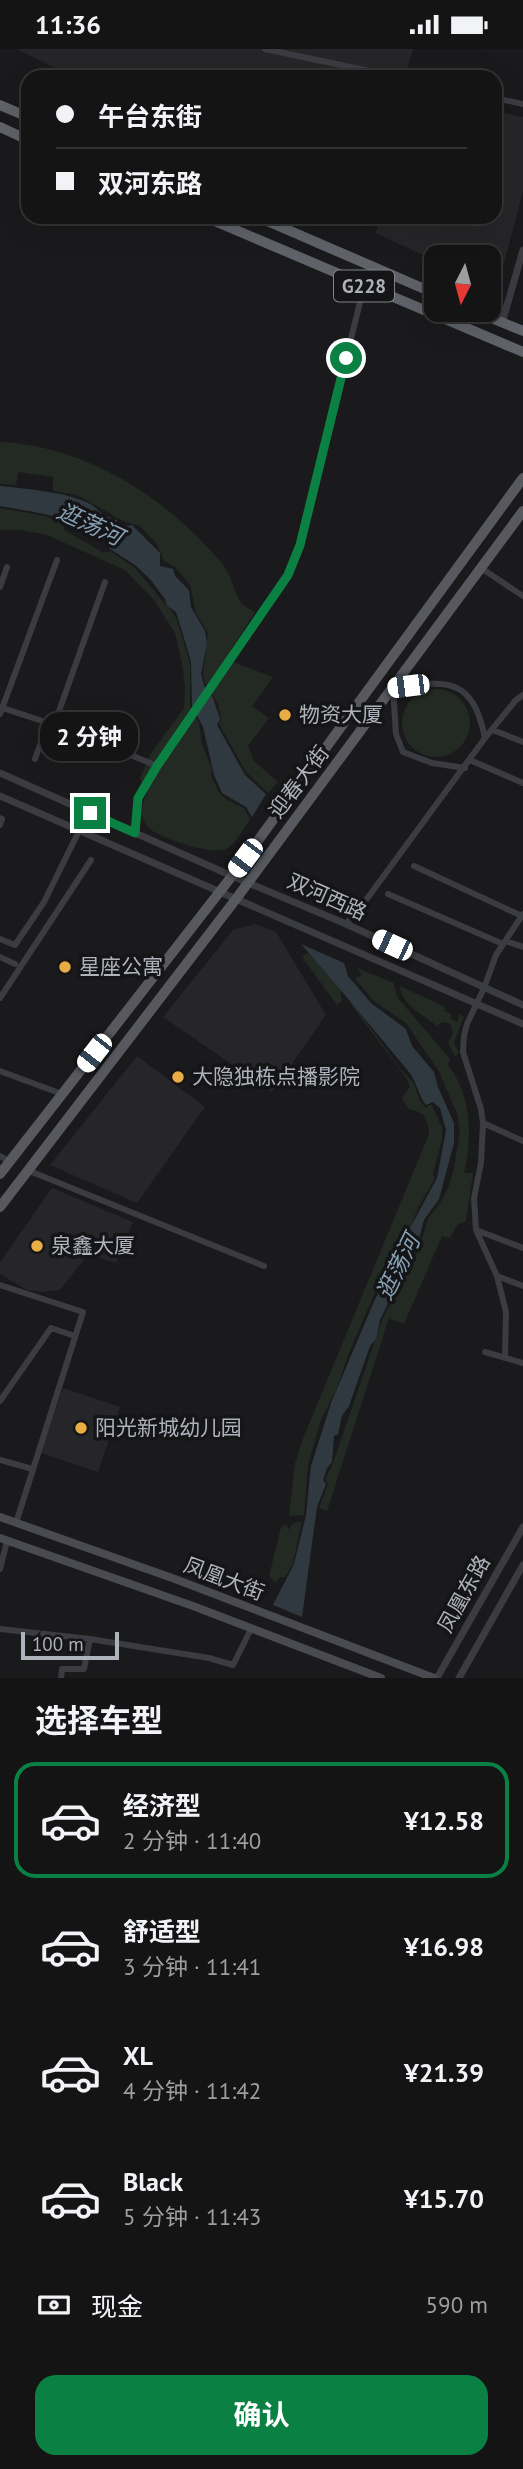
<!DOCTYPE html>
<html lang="zh">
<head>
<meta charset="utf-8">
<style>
  :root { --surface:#141415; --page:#1d1d1e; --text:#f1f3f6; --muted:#9d9ea0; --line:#333334; --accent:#0b8043 }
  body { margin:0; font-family:"PT Sans","Noto Sans SC",sans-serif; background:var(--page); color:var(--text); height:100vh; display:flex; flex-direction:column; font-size:26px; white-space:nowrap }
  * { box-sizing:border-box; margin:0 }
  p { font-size:23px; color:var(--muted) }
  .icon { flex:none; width:38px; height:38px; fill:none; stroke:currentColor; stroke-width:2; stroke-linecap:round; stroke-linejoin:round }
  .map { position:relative; height:1629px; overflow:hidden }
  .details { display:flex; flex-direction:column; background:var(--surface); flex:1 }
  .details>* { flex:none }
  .guide { position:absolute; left:21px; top:21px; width:481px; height:154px; border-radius:21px; box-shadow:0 7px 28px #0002,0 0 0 2px var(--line); display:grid; align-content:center; height:154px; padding:0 35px; background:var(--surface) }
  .needle { width:46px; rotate:186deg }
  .controls { position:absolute; left:424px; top:196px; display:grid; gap:14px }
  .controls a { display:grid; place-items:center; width:77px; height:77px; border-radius:14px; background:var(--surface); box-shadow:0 7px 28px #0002,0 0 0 2px var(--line); font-size:35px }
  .scale { position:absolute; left:21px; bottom:18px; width:98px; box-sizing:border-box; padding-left:7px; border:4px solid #adb2bb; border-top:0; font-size:19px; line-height:24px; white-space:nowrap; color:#adb2bb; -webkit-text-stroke:5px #151517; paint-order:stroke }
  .end { position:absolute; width:32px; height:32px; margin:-16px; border:9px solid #0b8043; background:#fff; box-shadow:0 0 0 4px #fff }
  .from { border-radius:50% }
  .bubble { position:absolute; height:49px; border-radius:21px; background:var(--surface); box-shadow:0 7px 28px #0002,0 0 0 2px var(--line); font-size:23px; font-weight:700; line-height:49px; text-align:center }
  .car { position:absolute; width:21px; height:42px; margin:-21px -10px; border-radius:9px; box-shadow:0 0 5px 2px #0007; background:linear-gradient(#fff 24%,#345 0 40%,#fff 0 76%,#345 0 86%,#fff 0) }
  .guide b { display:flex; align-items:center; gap:24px; height:66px; font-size:26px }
  .guide b+b { border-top:2px solid var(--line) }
  .guide i { width:18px; height:18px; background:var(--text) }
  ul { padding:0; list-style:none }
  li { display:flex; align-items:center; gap:21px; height:116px; margin:0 14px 10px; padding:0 21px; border:4px solid transparent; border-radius:21px }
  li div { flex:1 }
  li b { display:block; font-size:26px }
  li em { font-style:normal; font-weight:700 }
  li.current { border-color:var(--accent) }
  li>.icon { width:63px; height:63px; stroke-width:1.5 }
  h2 { padding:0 35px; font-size:32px; line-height:84px }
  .pay { display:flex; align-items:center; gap:18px; height:77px; padding:0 35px; font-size:26px }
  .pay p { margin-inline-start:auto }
  .cta { display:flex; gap:14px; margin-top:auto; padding:14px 35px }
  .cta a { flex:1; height:80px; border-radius:21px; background:var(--accent); color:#fff; font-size:28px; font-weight:700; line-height:80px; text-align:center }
  .status { display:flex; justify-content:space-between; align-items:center; height:49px; padding:0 35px; background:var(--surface); direction:ltr }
  .status svg { height:19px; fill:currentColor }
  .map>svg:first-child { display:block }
  .built { fill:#262629 }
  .green { fill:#222a23 }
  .water { fill:#30393f }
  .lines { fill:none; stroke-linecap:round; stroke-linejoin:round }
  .minor { stroke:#3b3c41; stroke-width:6 }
  .tertiary { stroke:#3b3c41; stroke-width:7 }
  .secondary { stroke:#494b51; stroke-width:8 }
  .primary { stroke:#57595f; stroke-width:10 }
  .trunk { stroke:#5f6268; stroke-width:10 }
  .route { stroke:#0b8043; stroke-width:9 }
  .poi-dot { fill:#e9ad45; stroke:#151517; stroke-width:2.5 }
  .labels { text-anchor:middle; stroke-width:7; stroke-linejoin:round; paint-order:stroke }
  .shield { fill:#151517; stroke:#7f838a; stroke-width:2 }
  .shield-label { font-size:19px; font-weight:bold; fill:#adb2bb }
  .poi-label { font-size:21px; fill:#adb2bb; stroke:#151517; text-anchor:start }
  .street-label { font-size:21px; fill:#adb2bb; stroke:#151517 }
  .water-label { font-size:23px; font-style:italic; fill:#86a0b3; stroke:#151517 }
</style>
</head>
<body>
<div class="status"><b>11:36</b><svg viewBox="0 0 49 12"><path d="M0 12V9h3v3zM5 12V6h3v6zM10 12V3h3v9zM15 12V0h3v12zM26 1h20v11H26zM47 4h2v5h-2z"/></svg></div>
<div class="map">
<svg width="523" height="1629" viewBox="0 0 523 1629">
  <rect width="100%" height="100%" fill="#1a1a1c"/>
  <path class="built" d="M16 0H413L405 28H75Z
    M495 62 523 68V142L497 241 488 237V208H436V212L375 184 380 173 370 168H495Z
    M255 875 276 883 326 966 272 1043 163 968 233 881Z
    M137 1007 205 1058 137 1154 50 1116Z
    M52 1139 133 1173 116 1214 88 1205 60 1241 43 1243 27 1241 0 1225V1213Z
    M63 1339 120 1358 98 1423 41 1404Z"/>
  <path class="green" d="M0 393C87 397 165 448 220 512 233 526 233 543 242 555 245 558 252 561 255 563L225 610 273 628 252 657 269 669 248 697 254 712 278 733 268 744 246 723 219 675 221 670 218 654 205 635 203 625 208 584 196 564 190 536 176 519 164 512 156 494 140 477 123 472 77 446 53 442V428L18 423 16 436 0 435Z
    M0 459 45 467 65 475 64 481 104 504 110 502 135 519 176 568 190 614V657L199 674 202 695 212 720 211 727 220 745 229 752 244 759 250 770C243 780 237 794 226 800 213 807 159 789 149 779 139 769 141 755 147 744L140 729 150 706 184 659 185 639 183 620 175 584 154 551 125 521 47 486 20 481H0Z
    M402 674a34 34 0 1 1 68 0a34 34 0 1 1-68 0Z
    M306 904 317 909 348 940 360 964 399 1018 414 1034 420 1052 426 1059 431 1055 442 1078V1091L433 1125 435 1129 418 1159 407 1187H404L398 1211 374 1246 349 1304 337 1339 320 1373 308 1417 304 1466 289 1467 295 1414 302 1392 429 1085 428 1076 423 1065 409 1060 402 1049 410 1038 407 1030 353 958 345 942 340 943 342 952 337 956 302 908Z
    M357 919 394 934 397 948 450 1010 448 1016C471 1044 473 1089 464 1124H473L466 1172 457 1176 450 1189 442 1187 404 1275 389 1269 327 1462 319 1459 328 1435 325 1430 333 1414 382 1271 418 1201 429 1168 440 1154 448 1139 454 1119 460 1081 457 1064 438 1021 406 974 375 953 354 929 362 927Z
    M400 937 445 958 444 962 451 965V970L457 973 460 965 464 968 454 993 459 1003 455 1008 448 994 453 984 450 975 442 973 437 977C423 966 401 955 400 937Z
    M302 1472 293 1515 285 1528H280L276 1534 269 1527 281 1478 287 1475 289 1481 292 1475Z"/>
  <path class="water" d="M0 437C28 440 57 442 84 452 98 457 99 467 117 471V475L128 477 132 476 160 504V517L173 520 175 527 189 541 191 558 205 582 207 594 201 625 204 636 213 649 220 670 217 676 245 726 266 745 252 768 246 758 222 744 214 726 203 678 192 657 191 612 176 563 167 557 165 550 150 530 135 516 110 500 106 491H96L91 483H82C72 466 19 461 0 457Z
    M301 895 344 914 348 927 371 954 406 980 412 997 434 1023 438 1038 454 1074V1094L439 1150 424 1171 416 1201 402 1233 392 1246 380 1271 376 1290 370 1297 349 1357 342 1367 338 1385 334 1387 332 1413 327 1419 323 1431 326 1435 317 1458 302 1568 273 1556 294 1515 306 1466 311 1417 331 1354 376 1248 406 1203 410 1179 437 1129 446 1081 440 1059 433 1053 426 1056C418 1046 417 1033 409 1023 373 980 338 937 301 895Z"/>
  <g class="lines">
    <path class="minor" d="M265 0 398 28
      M495 49 523 55
      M481 519 523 547
      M0 538 7 518
      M0 658 73 682 157 717
      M0 665 57 511
      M54 676 105 533
      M493 681 523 693
      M35 710 48 674
      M470 711 523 734
      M465 719 432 714 403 703 396 685 393 639C446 632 472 626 485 689
      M0 769 2 770 0 776
      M134 784 138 749 157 717 288 526 300 496 364 237
      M414 817 522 867
      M388 845 503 895
      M523 865 496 906 484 939 467 975 464 987 463 1003 481 1060 483 1074 481 1114 474 1149 476 1181 523 1199
      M346 875 369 847 485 689 516 651 523 646
      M0 890 15 896 44 853 79 782
      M506 892 523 898
      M0 908 15 915
      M0 949 91 811
      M0 1022 62 1045
      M483 1074 523 1092
      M0 1107 9 1112
      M27 1121 264 1217
      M476 1181 497 1227
      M0 1236 83 1263 16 1474
      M485 1303 523 1314
      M505 1309 506 1263 497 1227 523 1237
      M0 1352 51 1279 72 1286
      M0 1411 29 1419
      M0 1520 7 1492
      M0 1580 90 1590 84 1620H62L61 1629
      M90 1590 209 1609 233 1616 251 1580"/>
    <path class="tertiary" d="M502 274 523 201
      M0 724 232 827 346 875 523 956
      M0 747 523 975
      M437 1629 523 1478
      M459 1629 523 1516"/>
    <path class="secondary" d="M0 1468 175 1530 434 1629
      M0 1489 193 1557 381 1629"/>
    <path class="primary" d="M0 1125 232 827 523 429
      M0 1158 236 850 523 462"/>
    <path class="trunk" d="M0 56 28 68
      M0 78 28 91
      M205 168 523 303
      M258 168 436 245
      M472 261 523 282"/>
  </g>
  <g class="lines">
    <path class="route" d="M90 764 135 784 138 749 157 717 288 526 300 496 346 309"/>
  </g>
  <g class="poi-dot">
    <circle cx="285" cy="666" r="7"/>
    <circle cx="65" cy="918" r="7"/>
    <circle cx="178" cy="1028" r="7"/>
    <circle cx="37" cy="1197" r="7"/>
    <circle cx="81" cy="1379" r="7"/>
  </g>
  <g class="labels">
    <rect class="shield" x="334" y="221.5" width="60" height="31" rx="5"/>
    <g class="shield-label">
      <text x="364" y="244">G228</text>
    </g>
    <g class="poi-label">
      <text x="299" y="673">物资大厦</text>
      <text x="79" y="925">星座公寓</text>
      <text x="192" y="1035">大隐独栋点播影院</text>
      <text x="51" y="1204">泉鑫大厦</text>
      <text x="95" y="1386">阳光新城幼儿园</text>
    </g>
    <g class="street-label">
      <text transform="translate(299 733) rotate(-53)" y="7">迎春大街</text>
      <text transform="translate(327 848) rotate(24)" y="7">双河西路</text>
      <text transform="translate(224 1530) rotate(21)" y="7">凤凰大街</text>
      <text transform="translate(464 1545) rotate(-61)" y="7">凤凰东路</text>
    </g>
    <g class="water-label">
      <text transform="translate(90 475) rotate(25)" y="8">逛荡河</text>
      <text transform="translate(398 1218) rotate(-64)" y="8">逛荡河</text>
    </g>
  </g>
</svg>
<div class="controls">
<a><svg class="needle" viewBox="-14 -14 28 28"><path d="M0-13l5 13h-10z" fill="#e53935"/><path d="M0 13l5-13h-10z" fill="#9d9ea0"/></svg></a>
</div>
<div class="scale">100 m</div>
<i class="end from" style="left:346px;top:309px"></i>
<i class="end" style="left:90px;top:764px"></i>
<div class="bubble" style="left:40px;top:663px;width:98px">2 分钟</div>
<i class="car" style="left:408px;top:637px;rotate:263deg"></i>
<i class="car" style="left:245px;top:809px;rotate:217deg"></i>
<i class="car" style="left:392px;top:896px;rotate:295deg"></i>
<i class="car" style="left:94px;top:1004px;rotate:218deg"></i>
<div class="guide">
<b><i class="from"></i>午台东街</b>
<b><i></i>双河东路</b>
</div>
</div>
<section class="details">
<h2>选择车型</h2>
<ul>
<li class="current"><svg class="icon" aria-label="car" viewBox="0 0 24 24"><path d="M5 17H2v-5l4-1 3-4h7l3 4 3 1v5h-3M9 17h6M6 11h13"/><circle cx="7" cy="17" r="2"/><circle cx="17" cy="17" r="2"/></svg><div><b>经济型</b><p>2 分钟 · 11:40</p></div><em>¥12.58</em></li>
<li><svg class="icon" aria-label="car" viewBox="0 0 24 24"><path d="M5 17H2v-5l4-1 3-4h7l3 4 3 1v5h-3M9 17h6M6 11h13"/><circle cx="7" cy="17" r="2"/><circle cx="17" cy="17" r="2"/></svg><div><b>舒适型</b><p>3 分钟 · 11:41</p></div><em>¥16.98</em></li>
<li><svg class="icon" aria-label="car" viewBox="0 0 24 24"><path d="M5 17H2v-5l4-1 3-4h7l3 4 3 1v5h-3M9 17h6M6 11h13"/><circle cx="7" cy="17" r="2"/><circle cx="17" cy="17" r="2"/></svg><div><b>XL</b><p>4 分钟 · 11:42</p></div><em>¥21.39</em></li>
<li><svg class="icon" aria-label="car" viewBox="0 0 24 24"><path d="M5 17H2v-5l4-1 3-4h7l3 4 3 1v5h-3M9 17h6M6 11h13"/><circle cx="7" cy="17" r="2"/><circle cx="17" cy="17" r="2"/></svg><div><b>Black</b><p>5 分钟 · 11:43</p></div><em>¥15.70</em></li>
</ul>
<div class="pay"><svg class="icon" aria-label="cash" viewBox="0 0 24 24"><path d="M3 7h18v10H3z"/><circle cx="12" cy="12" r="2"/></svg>现金<p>590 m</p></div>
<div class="cta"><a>确认</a></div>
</section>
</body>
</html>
